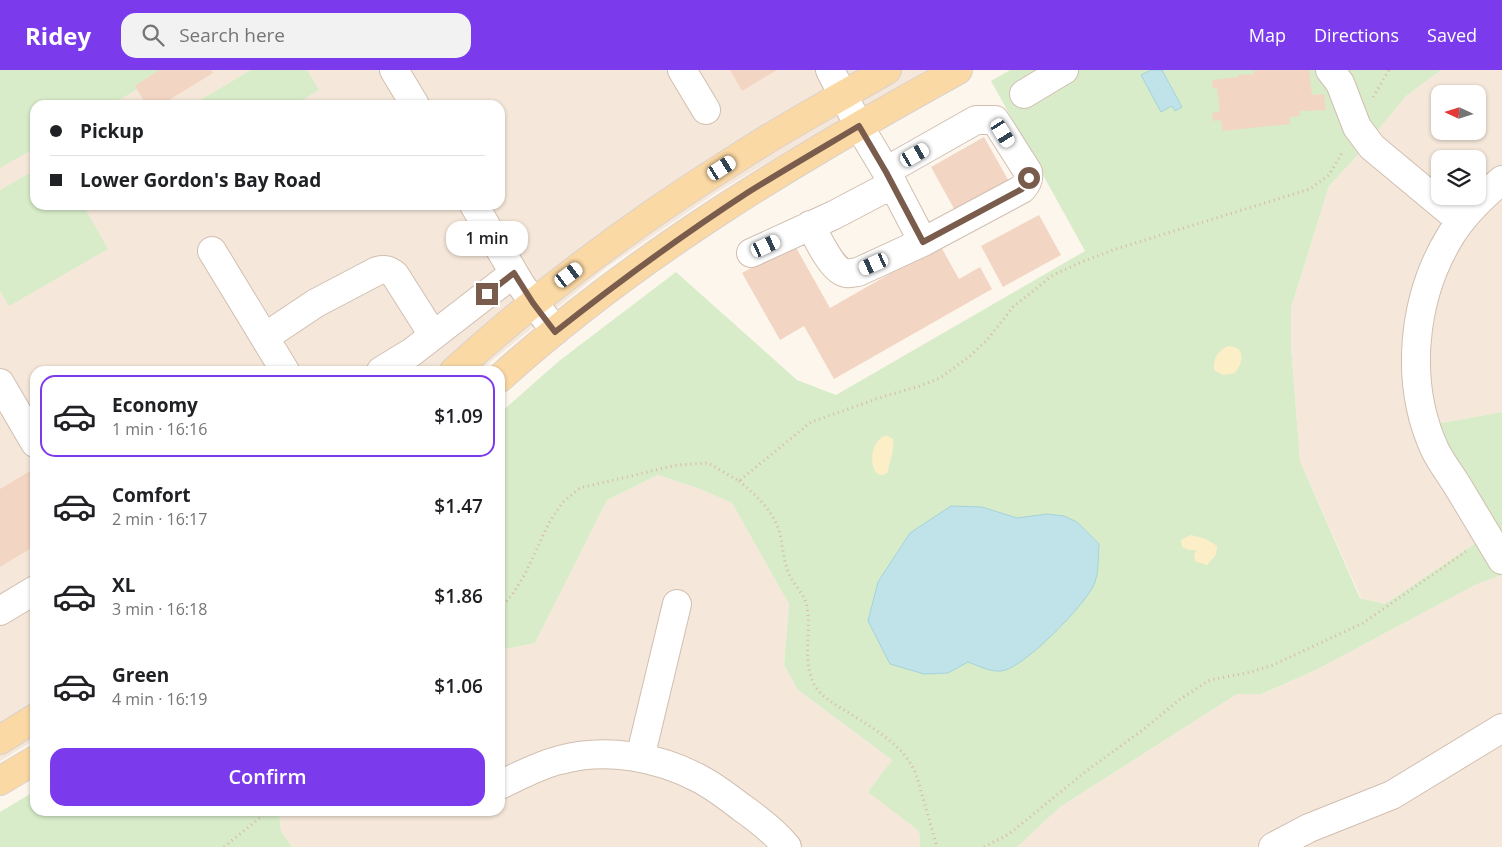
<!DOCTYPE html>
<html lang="en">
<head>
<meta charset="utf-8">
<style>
  :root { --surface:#fff; --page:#f2f2f2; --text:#202124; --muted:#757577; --line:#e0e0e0; --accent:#7c3aed }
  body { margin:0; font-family:"Open Sans",sans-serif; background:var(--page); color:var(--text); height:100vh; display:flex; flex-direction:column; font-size:19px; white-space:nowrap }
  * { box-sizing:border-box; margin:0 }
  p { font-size:16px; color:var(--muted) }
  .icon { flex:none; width:28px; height:28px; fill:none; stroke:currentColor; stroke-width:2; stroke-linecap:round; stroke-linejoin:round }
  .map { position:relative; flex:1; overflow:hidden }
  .details { position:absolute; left:30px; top:296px; width:475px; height:450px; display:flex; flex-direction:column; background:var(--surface); border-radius:15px; box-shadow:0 1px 4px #0004 }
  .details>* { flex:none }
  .guide { position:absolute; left:30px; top:30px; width:475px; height:110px; border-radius:15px; box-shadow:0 1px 4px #0004; display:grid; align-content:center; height:110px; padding:0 20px; background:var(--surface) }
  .needle { width:32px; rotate:274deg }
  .fabs { position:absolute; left:1431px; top:15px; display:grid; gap:10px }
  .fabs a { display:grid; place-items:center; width:55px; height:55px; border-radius:10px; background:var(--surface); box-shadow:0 1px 4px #0004; font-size:25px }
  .end { position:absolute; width:22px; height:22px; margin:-11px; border:6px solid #7a5c4d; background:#fff; box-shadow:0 0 0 2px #fff }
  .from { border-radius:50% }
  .bubble { position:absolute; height:35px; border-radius:15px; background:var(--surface); box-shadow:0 1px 4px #0004; font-size:16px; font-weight:600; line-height:35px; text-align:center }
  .car { position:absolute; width:15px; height:30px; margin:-15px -8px; border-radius:6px; box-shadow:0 0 4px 1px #0007; background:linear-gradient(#fff 24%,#345 0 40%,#fff 0 76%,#345 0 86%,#fff 0) }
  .guide b { display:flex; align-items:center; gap:18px; height:48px; font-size:19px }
  .guide b+b { border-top:1px solid var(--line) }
  .guide i { width:12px; height:12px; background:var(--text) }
  ul { padding:9px 0 0; list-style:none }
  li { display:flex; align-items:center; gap:15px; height:82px; margin:0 10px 8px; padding:0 10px; border:2px solid transparent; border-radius:15px }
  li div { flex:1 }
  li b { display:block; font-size:19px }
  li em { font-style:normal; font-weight:600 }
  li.on { border-color:var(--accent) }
  li>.icon { width:45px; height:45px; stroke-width:1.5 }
  .action { display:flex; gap:10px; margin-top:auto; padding:10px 20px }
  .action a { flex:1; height:58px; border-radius:15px; background:var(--accent); color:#fff; font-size:20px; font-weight:600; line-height:58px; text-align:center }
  header { display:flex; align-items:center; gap:30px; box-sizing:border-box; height:70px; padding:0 25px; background:var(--accent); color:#fff }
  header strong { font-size:24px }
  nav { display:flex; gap:28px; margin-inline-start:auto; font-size:18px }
  .search { width:350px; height:45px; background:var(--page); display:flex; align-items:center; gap:12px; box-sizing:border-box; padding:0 18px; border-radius:15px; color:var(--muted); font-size:19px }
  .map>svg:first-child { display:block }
  .residential { fill:#f5e8da; fill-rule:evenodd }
  .green { fill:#d8ecc9 }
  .sand { fill:#fcefc7 }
  .water { fill:#bfe3e8; stroke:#a5d3da }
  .building { fill:#f3d5c3 }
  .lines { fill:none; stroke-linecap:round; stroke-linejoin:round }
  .minor-casing { stroke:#d1beb0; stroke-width:30 }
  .major-casing { stroke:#dad1cd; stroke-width:30 }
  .path { stroke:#d9b8a5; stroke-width:3; stroke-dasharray:1 4; stroke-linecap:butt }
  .minor { stroke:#fff; stroke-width:28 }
  .major { stroke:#fbd9a5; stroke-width:28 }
  .route { stroke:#7a5c4d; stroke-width:6 }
</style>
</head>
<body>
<header>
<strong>Ridey</strong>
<div class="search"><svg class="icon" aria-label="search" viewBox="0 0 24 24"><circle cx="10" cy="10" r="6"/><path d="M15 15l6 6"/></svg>Search here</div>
<nav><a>Map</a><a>Directions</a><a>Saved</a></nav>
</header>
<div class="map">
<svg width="1502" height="777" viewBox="0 0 1502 777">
  <rect width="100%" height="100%" fill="#fdf6ec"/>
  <path class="residential" d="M0 0H926L717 122 607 197 479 301H35V670L0 691ZM35 35H500V135H35Z
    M1441 0H1502V342L1425 356 1486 466 1385 534 1361 528 1300 391 1291 276V238L1329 116 1355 88 1406 26ZM1440 24H1478V61H1440ZM1440 89H1478V126H1440Z
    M658 405 700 419 732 433 789 534 784 595 798 620 892 690 869 722 919 761 920 777H292L281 761 279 741H500V580L535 573 607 430Z
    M1502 505V777H1017L1060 737 1237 624H1263L1318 599 1475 515Z"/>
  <path class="green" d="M0 0H171L110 35H35V78L0 98Z
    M251 0H307L319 20 294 35H205L202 29Z
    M1010 0H1441L1406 26 1355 88 1329 116 1291 238V276L1300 391 1360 528 1385 534 1486 466 1425 356 1502 342V505L1475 515 1318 599 1262 624H1237L1060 737 1017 777H920L919 761 868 722 892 690 798 620 784 595 789 534 732 433 700 419 658 405 607 430 535 573 500 580V343L559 291 676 202 797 310 836 325 1085 181 991 11Z
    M35 100V135H83L108 179 9 236 0 221V120Z
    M35 721V741H279L281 761 292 777H0V742Z"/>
  <path class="sand" d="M1228 276C1246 277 1244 291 1235 303L1223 305 1214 300C1213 288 1218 281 1228 276Z
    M884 366H888L893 369C895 380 889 391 888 402 872 416 864 377 884 366Z
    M1191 465 1206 469 1217 476 1216 485 1207 495 1195 491 1194 485 1196 480H1189L1182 477 1181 470Z"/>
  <path class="water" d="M1151 0H1162L1182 37 1175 41 1172 36 1161 42 1141 5Z
    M951 436 982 437 1017 448 1047 444 1064 446 1077 452 1099 474C1098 486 1099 501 1095 512 1088 533 1022 600 1001 601 990 602 979 596 968 592L948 603 924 604 890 594 868 551 878 512 910 463Z"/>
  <path class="building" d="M159 0H211L213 3 161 35H146L135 16Z
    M730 0H777L742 21Z
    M1259 0H1309L1312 25 1324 24 1326 40 1299 41 1300 46 1290 47V54L1222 61 1221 50 1213 51 1212 43 1220 42 1217 18H1213L1212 10 1238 7V5L1254 4V1Z
    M984 67 1011 115 958 146 931 97Z
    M1039 145 1061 185 1003 217 981 176Z
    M794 174 830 238 940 175 959 209 980 197 992 219 834 309 804 256 780 270 742 203Z
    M35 398V476L0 497V419Z"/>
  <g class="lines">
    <g class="minor-casing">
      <path id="minor" d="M394 0 415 35
        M682 0 706 40
        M830 0 859 56 886 101 923 172
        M1330 0 1340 13 1357 57 1372 77 1461 151
        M1024 24 1064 0
        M1502 110C1483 126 1464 144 1451 165 1412 228 1404 313 1435 380 1441 392 1450 404 1457 415 1472 440 1487 465 1502 490
        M474 135 521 215 555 261
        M810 155C817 167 832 201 846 203 849 204 854 202 858 202L923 172 1022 119C1027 113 1029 110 1028 102L995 50H976L886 101
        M212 181 285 301
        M751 183 834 145 893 114
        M265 267 316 233 377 201C385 199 389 200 395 205L433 265
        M381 301 412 282 514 203
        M0 313 35 373
        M0 541 35 520
        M640 688 677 534
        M500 715C519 706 539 695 560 690 606 677 659 687 700 709 715 717 728 727 741 737 758 749 774 761 787 777
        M1273 777 1309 758 1392 725 1502 658"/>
    </g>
    <g class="major-casing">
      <path id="major" d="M454 301C542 221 638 150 739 87 787 56 837 29 887 0
        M500 308C637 184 797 89 958 0
        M0 670 35 648
        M0 711 35 690"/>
    </g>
    <path class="path" d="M1373 27 1389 0
      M739 411C758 427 776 443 781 468 783 480 784 493 789 504 794 515 806 526 807 537 812 564 801 589 815 616 822 627 833 633 844 640 871 657 906 675 917 707L937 777
      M500 539 512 525 525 504 550 451 563 432 580 418 677 395 708 393 739 411 811 352 885 326 920 316 940 308 970 286 987 270 1013 237 1053 205 1084 191 1116 179 1310 119 1329 105 1343 81
      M224 777 268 741
      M984 777 1009 764 1085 702 1144 659 1179 630 1210 610 1251 602 1273 595 1363 553 1468 480"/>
    <use href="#minor" class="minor"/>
    <use href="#major" class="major"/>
  </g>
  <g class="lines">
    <path class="route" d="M487 224 514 203 533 233 555 262C617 213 681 166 747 123 784 100 822 78 859 56L886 102 923 172 1022 119 1027 114 1029 108"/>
  </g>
</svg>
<div class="fabs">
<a><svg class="needle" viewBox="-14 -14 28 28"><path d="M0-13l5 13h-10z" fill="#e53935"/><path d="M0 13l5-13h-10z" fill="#757577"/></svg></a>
<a><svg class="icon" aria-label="layers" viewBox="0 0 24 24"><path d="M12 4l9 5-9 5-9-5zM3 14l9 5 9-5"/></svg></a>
</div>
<i class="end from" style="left:1029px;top:108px"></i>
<i class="end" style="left:487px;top:224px"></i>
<div class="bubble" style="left:446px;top:151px;width:82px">1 min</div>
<i class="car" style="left:1003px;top:63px;rotate:148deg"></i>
<i class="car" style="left:915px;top:85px;rotate:60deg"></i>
<i class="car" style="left:722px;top:98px;rotate:57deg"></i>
<i class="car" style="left:766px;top:176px;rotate:65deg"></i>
<i class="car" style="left:874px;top:194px;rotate:246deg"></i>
<i class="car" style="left:569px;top:205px;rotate:53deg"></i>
<div class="guide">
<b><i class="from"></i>Pickup</b>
<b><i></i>Lower Gordon's Bay Road</b>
</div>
<section class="details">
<ul>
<li class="on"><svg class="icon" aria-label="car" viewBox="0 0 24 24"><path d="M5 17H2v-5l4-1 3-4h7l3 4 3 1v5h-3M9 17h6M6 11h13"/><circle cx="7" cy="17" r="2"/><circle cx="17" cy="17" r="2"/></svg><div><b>Economy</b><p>1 min · 16:16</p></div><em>$1.09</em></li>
<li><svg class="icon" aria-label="car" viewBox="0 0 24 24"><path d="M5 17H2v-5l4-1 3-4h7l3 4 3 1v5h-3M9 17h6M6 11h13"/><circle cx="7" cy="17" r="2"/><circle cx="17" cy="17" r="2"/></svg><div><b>Comfort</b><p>2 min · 16:17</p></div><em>$1.47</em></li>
<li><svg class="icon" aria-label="car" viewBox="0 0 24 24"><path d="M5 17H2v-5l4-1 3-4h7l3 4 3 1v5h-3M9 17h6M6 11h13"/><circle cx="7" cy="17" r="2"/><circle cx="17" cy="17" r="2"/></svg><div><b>XL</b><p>3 min · 16:18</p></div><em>$1.86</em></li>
<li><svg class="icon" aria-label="car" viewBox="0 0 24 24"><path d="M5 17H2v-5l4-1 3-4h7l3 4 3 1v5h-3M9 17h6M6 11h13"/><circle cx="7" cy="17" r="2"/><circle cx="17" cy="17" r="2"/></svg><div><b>Green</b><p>4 min · 16:19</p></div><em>$1.06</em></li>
</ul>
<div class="action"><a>Confirm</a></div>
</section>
</div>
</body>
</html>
